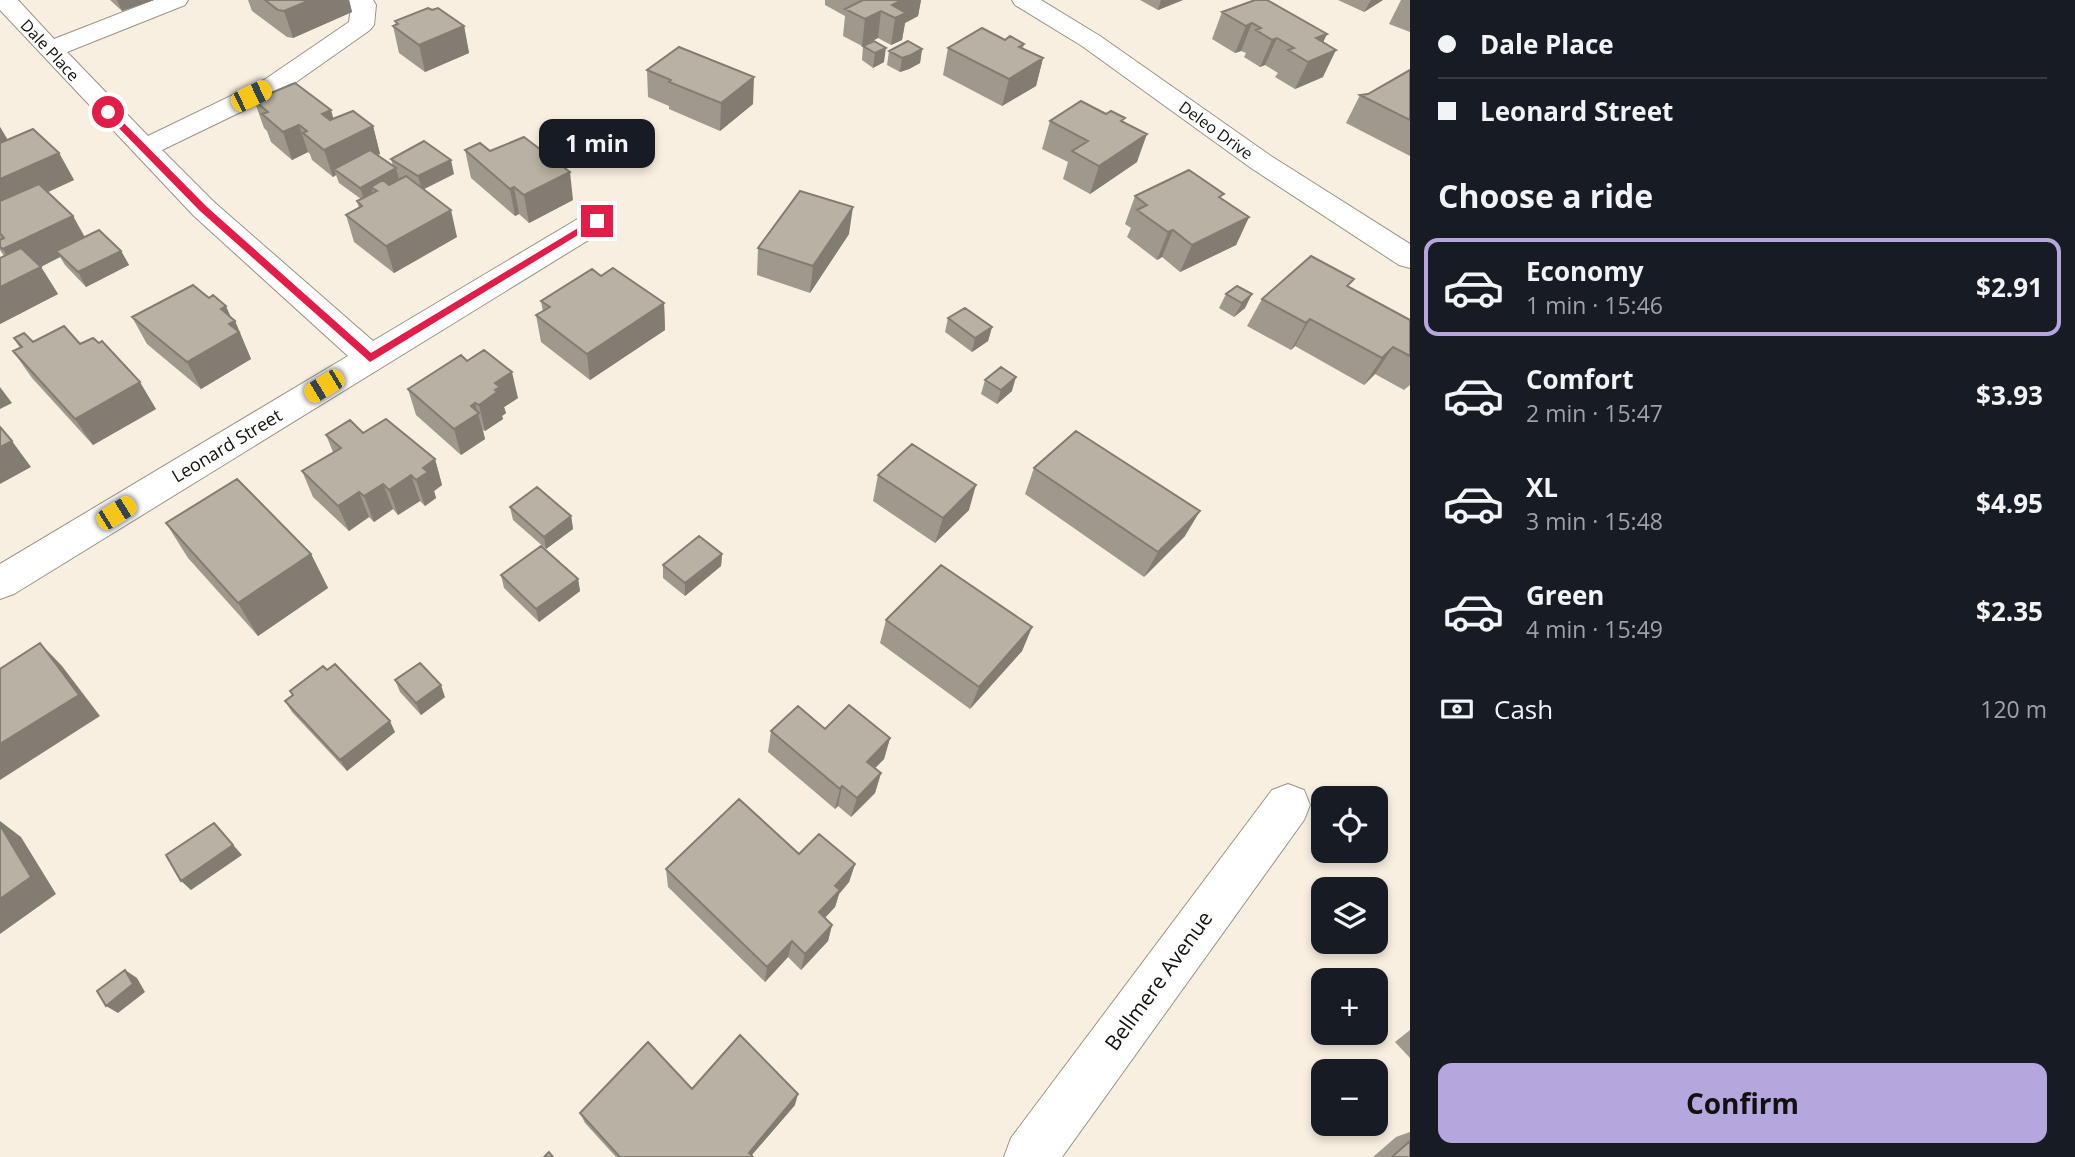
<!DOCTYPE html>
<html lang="en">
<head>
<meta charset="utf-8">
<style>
  :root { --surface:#171b24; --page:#242831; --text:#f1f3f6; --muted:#9ea1a6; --line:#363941; --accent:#b6a6de }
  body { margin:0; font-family:"Open Sans",sans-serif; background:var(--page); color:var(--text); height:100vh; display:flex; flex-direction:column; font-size:26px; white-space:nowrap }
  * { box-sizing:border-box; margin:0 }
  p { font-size:23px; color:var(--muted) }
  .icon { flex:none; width:38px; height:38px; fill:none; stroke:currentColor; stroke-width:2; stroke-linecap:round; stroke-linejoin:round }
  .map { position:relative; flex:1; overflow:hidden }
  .side { display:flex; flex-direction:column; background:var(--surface); width:665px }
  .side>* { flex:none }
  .banner { display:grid; align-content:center; height:154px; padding:0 28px; background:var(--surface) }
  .tools { position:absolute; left:1311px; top:786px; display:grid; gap:14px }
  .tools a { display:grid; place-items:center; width:77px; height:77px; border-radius:14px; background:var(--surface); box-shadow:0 4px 10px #0003; font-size:35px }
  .end { position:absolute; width:32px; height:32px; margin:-16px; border:9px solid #e11d48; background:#fff; box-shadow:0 0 0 4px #fff }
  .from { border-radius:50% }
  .bubble { position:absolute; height:49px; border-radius:14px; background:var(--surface); box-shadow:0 4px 10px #0003; font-size:23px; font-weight:700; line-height:49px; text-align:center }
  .car { position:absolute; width:21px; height:42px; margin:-21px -10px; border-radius:9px; box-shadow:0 0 5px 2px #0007; background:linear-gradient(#f5c518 24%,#345 0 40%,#f5c518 0 76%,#345 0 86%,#f5c518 0) }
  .banner b { display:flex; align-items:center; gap:24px; height:66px; font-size:26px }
  .banner b+b { border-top:2px solid var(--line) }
  .banner i { width:18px; height:18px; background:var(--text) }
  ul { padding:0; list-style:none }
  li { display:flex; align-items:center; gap:21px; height:98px; margin:0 14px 10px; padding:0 14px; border:4px solid transparent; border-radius:14px }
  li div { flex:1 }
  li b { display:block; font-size:26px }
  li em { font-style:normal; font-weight:700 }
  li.active { border-color:var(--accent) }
  li>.icon { width:63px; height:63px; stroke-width:1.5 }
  h2 { padding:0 28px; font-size:32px; line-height:84px }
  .pay { display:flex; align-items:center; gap:18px; height:77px; padding:0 28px; font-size:26px }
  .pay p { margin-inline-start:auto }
  .cta { display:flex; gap:14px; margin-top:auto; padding:14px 28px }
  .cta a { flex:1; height:80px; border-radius:14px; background:var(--accent); color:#111; font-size:28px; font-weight:700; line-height:80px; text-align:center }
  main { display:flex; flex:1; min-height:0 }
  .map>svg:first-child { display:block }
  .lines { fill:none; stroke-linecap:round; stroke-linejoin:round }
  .minor-casing { stroke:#9b9386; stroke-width:2 }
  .minor { fill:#fff; fill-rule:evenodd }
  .wall { fill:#9f988c }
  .shaded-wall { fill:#827c72 }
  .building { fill:#b9b1a3; stroke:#827c72; stroke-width:2 }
  .route { fill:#e11d48 }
  .labels { text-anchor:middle; stroke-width:5; stroke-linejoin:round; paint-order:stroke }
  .far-street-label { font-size:16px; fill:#13100b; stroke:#fefefe }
  .street-label { font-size:18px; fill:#13100b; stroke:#fefefe }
  .near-street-label { font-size:21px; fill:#13100b; stroke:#fefefe }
</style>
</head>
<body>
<main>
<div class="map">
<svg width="1410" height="1157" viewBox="0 0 1410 1157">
  <rect width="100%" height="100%" fill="#f8efe1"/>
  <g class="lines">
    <g class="minor-casing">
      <path id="minor" d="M0 0H18L54 39 154 0H188L185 5 67 52 148 136 264 80 349 22 351 7 345 0H373L376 5 374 25 370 30 282 92 162 150 214 202 373 341 586 214 597 212 608 214 612 221 608 228 14 594 0 599V564L348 356 194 216 0 10Z
        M1012 0H1041L1100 36 1271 156 1410 244V268L1399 265 1251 168 1082 46 1015 5Z
        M1288 784 1304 790 1310 805 1304 820 1062 1157H1004L1011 1138 1272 790Z"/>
    </g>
    <use href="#minor" class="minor"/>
  </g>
  <path class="wall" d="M110 0H154L122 11Z
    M248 0H349L352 12 293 38 287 37 252 11Z
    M825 0H921L918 16 905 23 902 40 891 45 878 38 862 46 843 36 845 16 825 5Z
    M1140 0H1183L1158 10Z
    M1338 0H1383L1364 12Z
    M1401 0H1410V32L1389 24Z
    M1222 12 1327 34 1323 42V77L1295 89 1275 77 1278 73 1265 65 1260 67 1244 57 1246 53 1241 51 1235 53 1212 39Z
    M395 21 464 26 469 53 425 72 399 53 393 26 396 25Z
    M1005 40 1024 44 1023 48 1043 58 1036 86 1002 106 943 75 948 48Z
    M874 41 884 62 873 68 862 60 863 46Z
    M922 49 920 63 909 69 900 72 887 65 889 51Z
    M647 70 753 104 720 131 669 109V106L648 97Z
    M1410 70V156L1346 123 1360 95 1368 94Z
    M254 100 333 119 373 126 380 154 377 155 393 166 391 159 454 174 424 189 457 237 394 273 354 242 346 215 359 208 357 201 361 199 339 183 336 175 333 177 312 160 310 154 308 152 292 160 271 142 267 131 264 128Z
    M1050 121 1123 122 1137 162 1090 194 1063 179 1068 162 1042 149Z
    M0 127 8 140 59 153 74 180 48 192 73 216 85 237 121 251 129 265 86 287 65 265 60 257 41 267 58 294 0 324V258L4 256 0 250Z
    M465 150 490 151 573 200 529 223 519 214 515 216 471 178Z
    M1135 196 1222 199 1249 217 1236 245 1180 272 1162 257 1157 260 1127 237 1131 228 1125 224Z
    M849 234 810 293 757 275 758 248Z
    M601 276 664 303 665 330 590 380 541 342 536 315 543 312 541 301Z
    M1237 286 1245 308 1234 317 1219 308 1226 294Z
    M1349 287 1410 320V385L1404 390 1375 374 1364 385 1295 346 1291 350 1247 326 1262 299Z
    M132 317 232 318 235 321 251 359 201 389 147 344Z
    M948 318 992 327 988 341 972 352 945 332Z
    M14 338 33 342 99 343 156 409 93 445 32 378 13 351 20 348Z
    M467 361 518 398 504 407 506 413 502 416 503 419 485 431 483 430 485 439 461 455 416 415 408 389Z
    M985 380 1012 391 997 404 981 394Z
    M363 433 435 459 442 485 434 491 436 498 425 506 420 501 398 515 393 509 374 522 369 517 349 531 313 497 302 471 333 452 326 435Z
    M1034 468 1185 536 1144 577 1025 494Z
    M878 475 969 510 935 543 873 501Z
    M510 507 571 516 573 529 546 549 513 520Z
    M166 523 311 554 328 588 258 636 188 558Z
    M722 554 721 566 685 596 663 578V565Z
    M501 575 578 579 580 591 539 622 504 588Z
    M886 620 1032 627 1022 651 970 709 880 643Z
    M395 680 445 697 421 715 400 692Z
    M285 701 395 732 347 771 292 712Z
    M825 729 890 738 884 759 875 768 881 773 875 793 851 817 838 806 835 809 768 752 771 731Z
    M799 854 855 864 849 882 839 894 835 907 825 918 832 925 828 941 801 970 788 957 765 982 668 887 666 869Z
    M1410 1030V1058L1395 1042Z
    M692 1089 795 1105 751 1156 753 1157H616L585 1123 580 1113Z
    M1410 1132V1157H1373L1396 1137Z"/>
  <path class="shaded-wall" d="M117 0H154L122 11Z
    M310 0H349L352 12 293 38 284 11Z
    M902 0H921L918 16 905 23 902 40 891 45 895 18 892 5Z
    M1161 0H1183L1158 10Z
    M1371 0H1383L1364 12Z
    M881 11 878 38 862 46 865 19Z
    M1252 23 1241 51 1235 53 1246 26Z
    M464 26 469 53 425 72 419 45Z
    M1327 34 1315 59 1336 50 1323 77 1295 89 1308 62 1316 38Z
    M1277 38 1265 65 1260 67 1272 40Z
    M886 48 884 62 873 68 875 53Z
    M922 49 920 63 909 69 900 72 902 58Z
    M1043 58 1036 86 1002 106 1009 79Z
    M754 77 753 104 720 131 721 103Z
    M331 110 339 138 322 114Z
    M299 125 308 152 292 160 283 132Z
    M373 126 380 154 341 173 334 169 336 175 333 177 324 150Z
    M0 127 15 153 0 160Z
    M1147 134 1137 162 1090 194 1099 166Z
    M59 153 74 180 0 214V179Z
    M451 160 454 174 422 190 418 176Z
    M396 168 400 183 377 191 371 187 374 197 365 202 360 188Z
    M570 172 573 200 529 223 524 195Z
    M514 187 519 214 515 216 510 189Z
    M853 207 849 234 810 293 813 266Z
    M451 210 457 237 394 273 386 246Z
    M73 216 88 244 56 251 60 257 20 277 3 249Z
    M1249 217 1236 245 1180 272 1192 245Z
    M1173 230 1162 257 1157 260 1168 232Z
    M121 251 129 265 86 287 78 272Z
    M41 267 58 294 0 324V287Z
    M1252 294 1245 308 1234 317 1242 303Z
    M664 303 665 330 590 380 587 354Z
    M226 306 233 322 235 321 251 359 201 389 187 362 221 309Z
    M1310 319 1295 346 1291 350 1306 323Z
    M992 327 988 341 972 352 975 338Z
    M1393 347 1375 374 1364 385 1382 358Z
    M512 372 518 398 504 407 506 413 502 416 503 419 485 431 479 405 495 383Z
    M1016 377 1012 391 997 404 1001 390Z
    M140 382 156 409 93 445 75 419Z
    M0 387 12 403 0 409Z
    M475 403 485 439 461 455 454 429 471 406Z
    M12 441 31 467 0 484V447Z
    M435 459 442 485 434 491 436 498 425 506 416 480 423 468Z
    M411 475 420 501 398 515 389 490Z
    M383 484 393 509 374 522 364 496Z
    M976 485 969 510 935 543 943 518Z
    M359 492 369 517 349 531 338 506Z
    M1200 511 1185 536 1144 577 1158 552Z
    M571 516 573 529 546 549 544 537Z
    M311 554 328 588 258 636 238 603Z
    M722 554 721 566 685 596V583Z
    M578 579 580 591 539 622 536 609Z
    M1032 627 1022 651 970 709 979 687Z
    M40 643 62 666 100 716 0 780V744Z
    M441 685 445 697 421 715 416 703Z
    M390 721 395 732 347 771 340 760Z
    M890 738 884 759 861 782 867 762Z
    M881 773 875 793 851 817 857 798Z
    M842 786 838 806 835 809 840 789Z
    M0 821 21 837 56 894 0 934Z
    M214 823 242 855 191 890 181 881Z
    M855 864 849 882 839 894 835 907 815 928 819 912 835 886Z
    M832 925 828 941 801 970 805 954Z
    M792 941 788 957 765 982 767 967Z
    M125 970 137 978 145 992 118 1013 106 1006Z
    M798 1094 795 1105 750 1157 749 1153Z"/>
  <path class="building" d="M265 0H310L284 11 278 10Z
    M863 0H902L892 5 906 13 895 18 881 11 865 19 845 9Z
    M1255 0H1267L1327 34 1316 38 1336 50 1308 62 1288 50 1294 48 1277 38 1272 40 1256 30 1261 28 1252 23 1246 26 1222 12Z
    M428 8 432 10 438 8 464 26 419 45 393 26 398 24 395 21Z
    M982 28 1005 40 1010 36 1024 44 1019 47 1043 58 1009 79 948 48Z
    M874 41 886 48 875 53 863 46Z
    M908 41 922 49 911 55 902 58 889 51Z
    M679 47 754 77 721 103 669 82 671 80 647 70Z
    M1410 70V120L1360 95 1368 94Z
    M295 83 331 110 322 114 330 120 353 111 373 126 324 150 303 133 307 131 299 125 283 132 262 114 268 112 254 100Z
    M1081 101 1106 114 1111 111 1125 118 1121 121 1147 134 1099 166 1072 151 1088 141 1050 121Z
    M33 129 59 153 0 179V143Z
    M524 137 570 172 524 195 514 187 510 189 465 150 480 143 490 151Z
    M424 141 451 160 418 176 391 159Z
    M370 150 396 168 360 188 334 169Z
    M1189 170 1224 194 1219 197 1249 217 1192 245 1173 230 1168 232 1137 210 1147 205 1135 196Z
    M406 176 451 210 386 246 346 215 362 206 357 201 377 191 371 187 383 180 389 185Z
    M39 184 73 216 3 249 0 247V240L4 238 0 233V201Z
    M800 191 853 207 813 266 758 248Z
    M99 230 121 251 78 272 56 251Z
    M21 248 41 267 0 287V258Z
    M1311 256 1354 279 1347 286 1410 320V356L1393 347 1382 358 1310 319 1306 323 1262 299Z
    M613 268 664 303 587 354 536 315 550 307 541 301 592 269 601 276Z
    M193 285 209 298 213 295 226 306 221 309 235 321 229 324 239 332 187 362 132 317Z
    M1237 286 1252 294 1242 303 1226 294Z
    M965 308 992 327 975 338 948 318Z
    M64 326 80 344 93 338 99 343 102 341 140 382 75 419 13 351 22 347 14 338 24 333 33 342Z
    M484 350 512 372 495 383 500 387 495 390 497 392 479 405 475 403 471 406 479 413 454 429 408 389 461 355 467 361Z
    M1001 367 1016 377 1001 390 985 380Z
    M386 419 435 459 423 468 428 472 416 480 411 475 389 490 383 484 364 496 359 492 338 506 302 471 341 448 326 435 350 420 363 433Z
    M0 427 12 441 0 447Z
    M1076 431 1200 511 1158 552 1034 468Z
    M912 444 976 485 943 518 878 475Z
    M237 479 311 554 238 603 166 523Z
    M537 487 571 516 544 537 510 507Z
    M699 536 722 554 685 583 663 565Z
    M541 546 578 579 536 609 501 575Z
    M941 565 1032 627 979 687 886 620Z
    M40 643 79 695 0 744V669Z
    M420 663 441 685 416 703 395 680Z
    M335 664 390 721 340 760 285 701 293 695 290 691 323 666 327 670Z
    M849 705 890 738 867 762 881 773 857 798 842 786 840 789 771 731 798 706 825 729Z
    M739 799 799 854 819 834 855 864 835 886 840 890 819 912 832 925 805 954 792 941 767 967 666 869Z
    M214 823 233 845 181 881 166 855Z
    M0 825 31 877 0 899Z
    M125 970 133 984 106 1006 97 991Z
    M740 1035 798 1094 749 1153 753 1157H620L580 1113 648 1042 692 1089Z
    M1410 1141V1157H1392Z
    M549 1152 553 1157H544Z"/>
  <path class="route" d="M105 110H111L207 207 371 353 593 219 601 221 370 362 200 211 105 114Z"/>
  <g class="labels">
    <g class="far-street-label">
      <text transform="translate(50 50) rotate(47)" y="6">Dale Place</text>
      <text transform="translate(1216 130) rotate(36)" y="6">Deleo Drive</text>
    </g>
    <g class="street-label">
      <text transform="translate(227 446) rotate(-31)" y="6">Leonard Street</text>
    </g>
    <g class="near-street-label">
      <text transform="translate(1159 981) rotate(-54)" y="7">Bellmere Avenue</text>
    </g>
  </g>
</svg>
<div class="tools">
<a><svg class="icon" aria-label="locate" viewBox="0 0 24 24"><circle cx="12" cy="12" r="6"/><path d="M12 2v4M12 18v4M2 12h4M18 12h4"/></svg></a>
<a><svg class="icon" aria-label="layers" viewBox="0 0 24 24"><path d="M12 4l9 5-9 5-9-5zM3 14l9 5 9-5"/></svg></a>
<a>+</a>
<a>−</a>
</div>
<i class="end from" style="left:108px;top:112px"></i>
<i class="end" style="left:597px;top:221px"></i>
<div class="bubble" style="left:539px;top:119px;width:116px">1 min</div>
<i class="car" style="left:251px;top:96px;rotate:64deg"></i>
<i class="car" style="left:324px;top:386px;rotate:239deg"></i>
<i class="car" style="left:116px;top:513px;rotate:58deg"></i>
</div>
<section class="side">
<div class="banner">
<b><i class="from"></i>Dale Place</b>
<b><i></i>Leonard Street</b>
</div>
<h2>Choose a ride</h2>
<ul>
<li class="active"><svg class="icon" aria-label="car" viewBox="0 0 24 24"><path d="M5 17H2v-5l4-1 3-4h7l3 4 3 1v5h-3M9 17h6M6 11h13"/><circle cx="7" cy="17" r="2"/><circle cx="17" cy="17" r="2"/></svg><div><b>Economy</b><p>1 min · 15:46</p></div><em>$2.91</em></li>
<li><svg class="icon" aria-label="car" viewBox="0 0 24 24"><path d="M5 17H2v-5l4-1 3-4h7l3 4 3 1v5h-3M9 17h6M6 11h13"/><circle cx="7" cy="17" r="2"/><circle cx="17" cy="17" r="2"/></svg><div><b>Comfort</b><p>2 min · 15:47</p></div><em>$3.93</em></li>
<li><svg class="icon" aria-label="car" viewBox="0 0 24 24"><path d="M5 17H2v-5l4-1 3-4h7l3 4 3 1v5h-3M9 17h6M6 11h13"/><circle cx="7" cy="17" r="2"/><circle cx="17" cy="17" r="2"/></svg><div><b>XL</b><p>3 min · 15:48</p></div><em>$4.95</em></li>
<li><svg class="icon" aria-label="car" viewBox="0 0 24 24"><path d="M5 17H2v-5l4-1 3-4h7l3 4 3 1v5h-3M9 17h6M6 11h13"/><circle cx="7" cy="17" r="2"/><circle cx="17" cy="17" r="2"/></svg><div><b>Green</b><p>4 min · 15:49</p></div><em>$2.35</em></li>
</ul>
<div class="pay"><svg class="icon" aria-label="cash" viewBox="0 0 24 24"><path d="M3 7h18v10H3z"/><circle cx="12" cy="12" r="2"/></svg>Cash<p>120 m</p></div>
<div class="cta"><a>Confirm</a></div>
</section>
</main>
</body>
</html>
